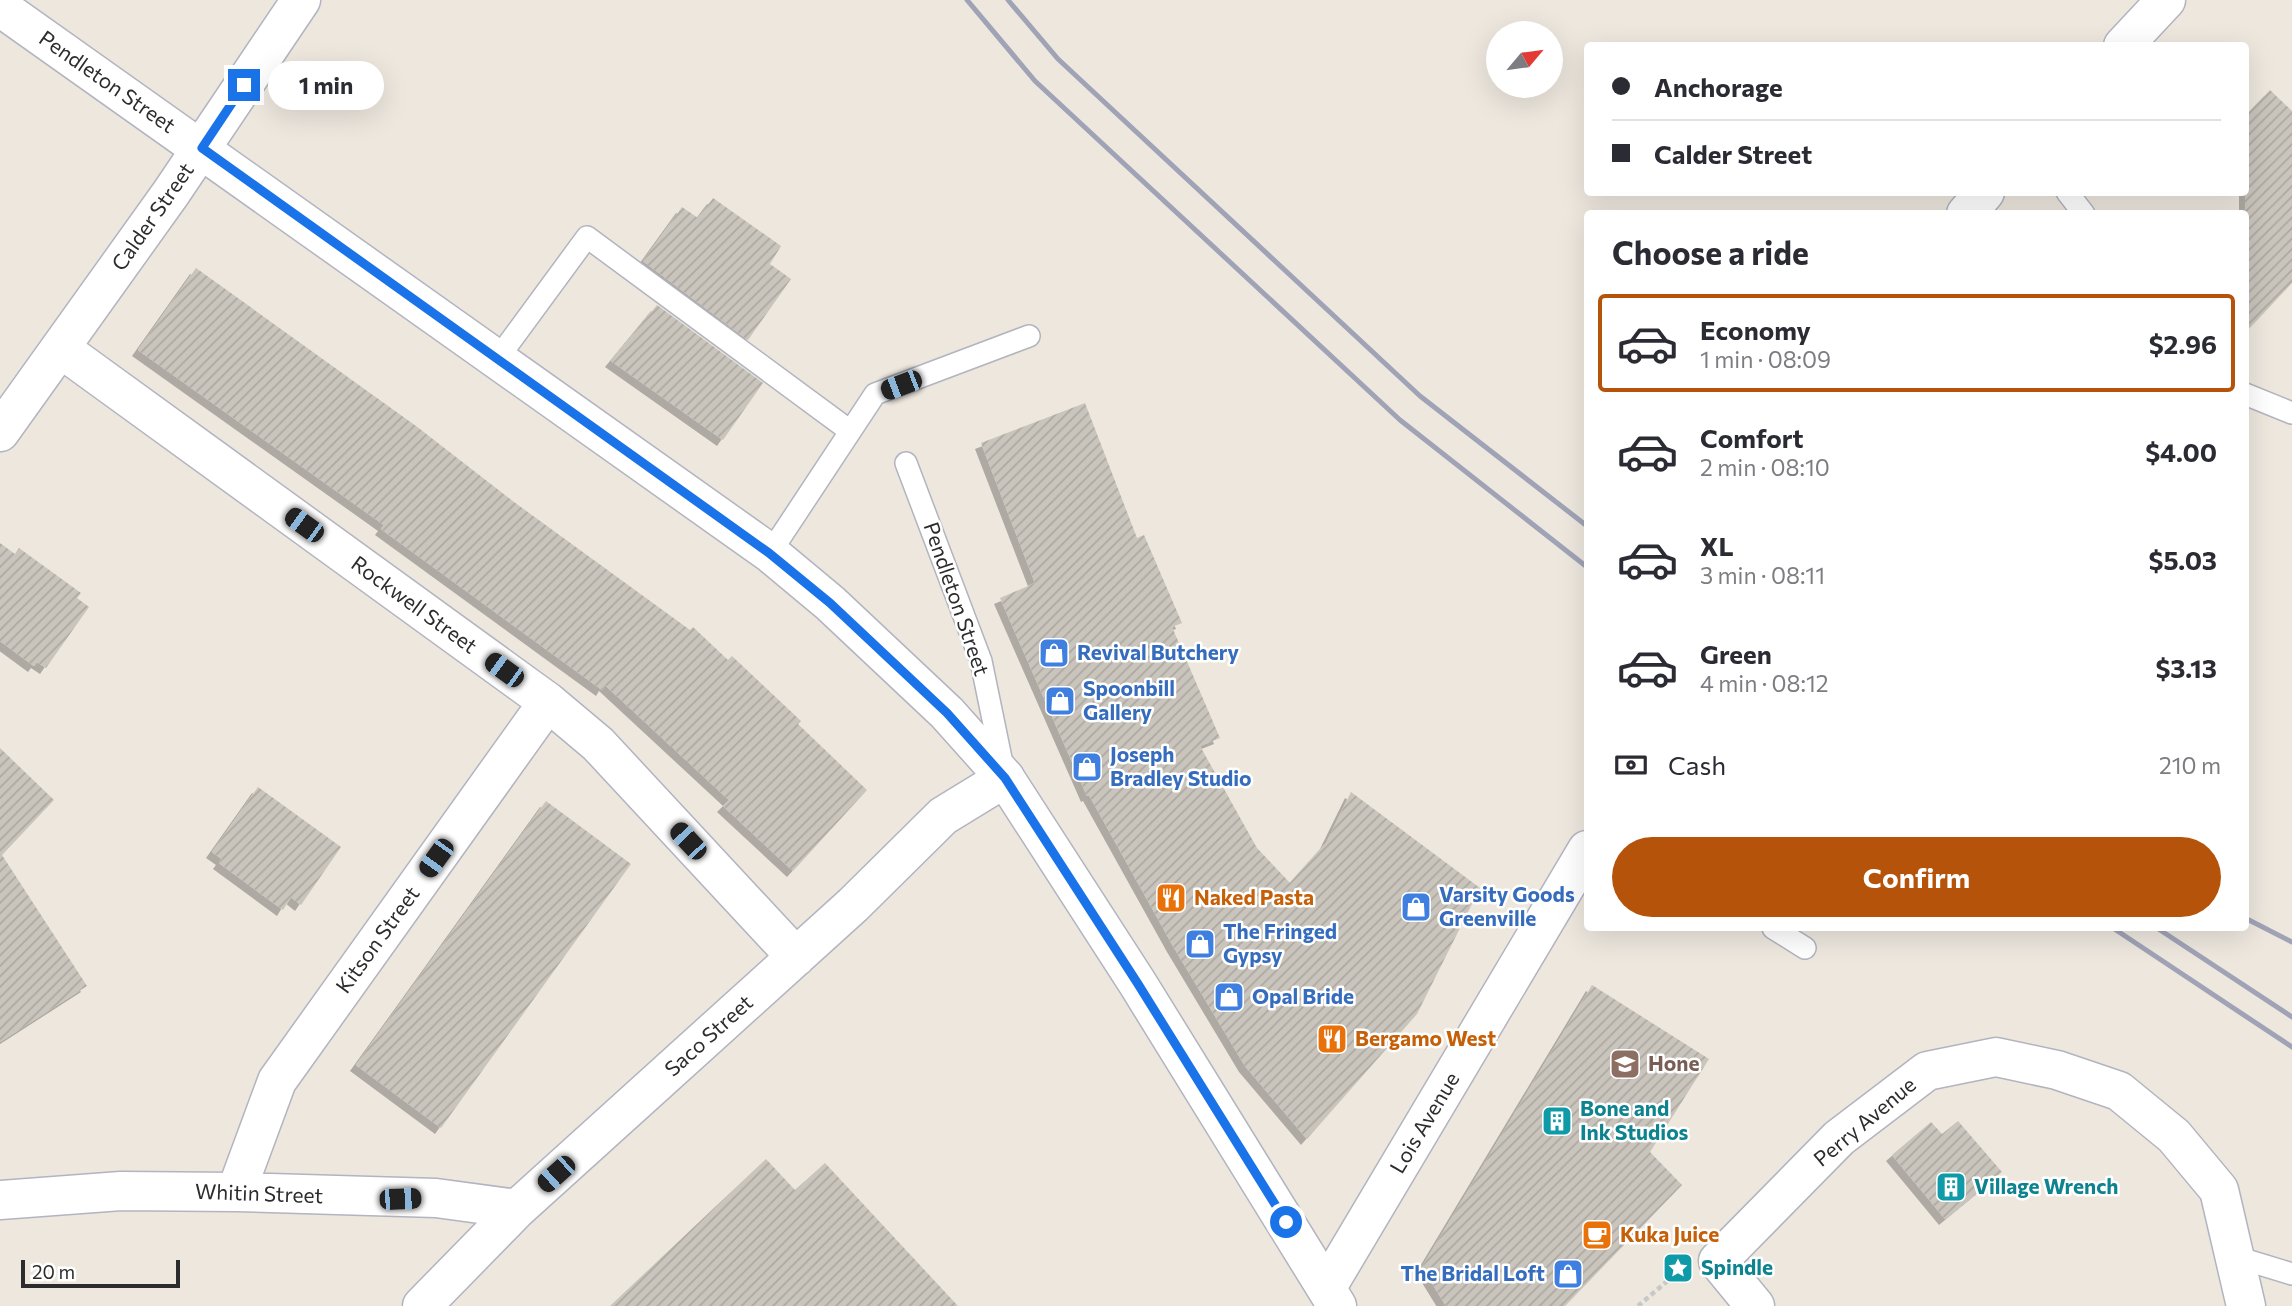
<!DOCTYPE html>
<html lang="en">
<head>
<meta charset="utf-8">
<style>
  :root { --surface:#fff; --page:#f2f2f3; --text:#2b2b33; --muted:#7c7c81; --line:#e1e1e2; --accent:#b45309 }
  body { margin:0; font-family:Commissioner,sans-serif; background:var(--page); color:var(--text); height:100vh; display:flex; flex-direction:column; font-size:26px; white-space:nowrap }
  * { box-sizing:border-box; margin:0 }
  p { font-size:23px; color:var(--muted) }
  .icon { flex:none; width:38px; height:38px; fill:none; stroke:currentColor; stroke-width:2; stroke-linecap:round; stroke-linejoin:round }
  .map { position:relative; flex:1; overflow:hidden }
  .side { position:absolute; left:1584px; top:210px; width:665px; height:721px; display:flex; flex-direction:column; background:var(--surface); border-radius:7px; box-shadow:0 7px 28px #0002 }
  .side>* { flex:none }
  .banner { position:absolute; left:1584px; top:42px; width:665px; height:154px; border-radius:7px; box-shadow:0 7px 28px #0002; display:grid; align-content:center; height:154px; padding:0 28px; background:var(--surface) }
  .needle { width:46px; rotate:61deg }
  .buttons { position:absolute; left:1486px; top:21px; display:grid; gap:14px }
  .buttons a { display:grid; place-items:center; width:77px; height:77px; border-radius:50%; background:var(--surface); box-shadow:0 7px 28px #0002; font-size:35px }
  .scale { position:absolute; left:21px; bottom:18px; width:159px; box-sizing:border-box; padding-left:7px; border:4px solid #2c2c2c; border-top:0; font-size:19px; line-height:24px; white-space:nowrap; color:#2c2c2c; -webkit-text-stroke:5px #fff; paint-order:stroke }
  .end { position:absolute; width:32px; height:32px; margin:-16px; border:9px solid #1a73e8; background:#fff; box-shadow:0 0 0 4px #fff }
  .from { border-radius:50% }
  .bubble { position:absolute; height:49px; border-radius:24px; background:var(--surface); box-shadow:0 7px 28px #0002; font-size:23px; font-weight:700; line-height:49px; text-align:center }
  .car { position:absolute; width:21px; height:42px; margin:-21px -10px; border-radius:9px; box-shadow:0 0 5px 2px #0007; background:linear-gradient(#222 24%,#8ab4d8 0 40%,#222 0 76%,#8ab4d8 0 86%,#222 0) }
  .banner b { display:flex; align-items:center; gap:24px; height:66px; font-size:26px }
  .banner b+b { border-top:2px solid var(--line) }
  .banner i { width:18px; height:18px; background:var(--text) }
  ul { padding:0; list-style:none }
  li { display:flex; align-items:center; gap:21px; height:98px; margin:0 14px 10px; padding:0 14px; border:4px solid transparent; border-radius:7px }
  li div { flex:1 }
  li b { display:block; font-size:26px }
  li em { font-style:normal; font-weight:700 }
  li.active { border-color:var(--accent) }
  li>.icon { width:63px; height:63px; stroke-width:1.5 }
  h2 { padding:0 28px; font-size:32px; line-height:84px }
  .pay { display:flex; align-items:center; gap:18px; height:77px; padding:0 28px; font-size:26px }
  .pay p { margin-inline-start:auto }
  .action { display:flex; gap:14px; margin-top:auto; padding:14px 28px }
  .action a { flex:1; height:80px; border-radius:42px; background:var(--accent); color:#fff; font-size:28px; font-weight:700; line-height:80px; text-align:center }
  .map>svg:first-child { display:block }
  .building { fill:url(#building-hatch); filter:url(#shadow) }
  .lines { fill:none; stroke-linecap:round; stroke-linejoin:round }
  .service-casing { stroke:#b2b4bf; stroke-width:24 }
  .minor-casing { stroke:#b2b4bf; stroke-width:41 }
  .tertiary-casing { stroke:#b2b4bf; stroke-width:41 }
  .secondary-casing { stroke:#b2b4bf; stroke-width:41 }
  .path { stroke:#c8c8c8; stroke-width:4.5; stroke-dasharray:5 3.5; stroke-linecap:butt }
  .service { stroke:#fff; stroke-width:21 }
  .minor { stroke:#fff; stroke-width:38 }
  .tertiary { stroke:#fff; stroke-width:38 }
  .secondary { stroke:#fff; stroke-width:38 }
  .rail { stroke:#a0a3b6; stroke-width:5 }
  .route { stroke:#1a73e8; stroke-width:9 }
  .labels { text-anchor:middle; stroke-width:5; stroke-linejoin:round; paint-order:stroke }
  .street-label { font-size:21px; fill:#2c2c2c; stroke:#fff }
  .shop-label { font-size:21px; font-weight:bold; fill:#366cbe; stroke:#fff; text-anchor:start }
  .food-label { font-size:21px; font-weight:bold; fill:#c56008; stroke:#fff; text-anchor:start }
  .education-label { font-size:21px; font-weight:bold; fill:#785e54; stroke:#fff; text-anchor:start }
  .culture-label { font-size:21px; font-weight:bold; fill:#0d838f; stroke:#fff; text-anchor:start }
</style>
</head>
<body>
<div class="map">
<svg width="2292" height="1306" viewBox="0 0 2292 1306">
  <defs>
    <pattern id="building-hatch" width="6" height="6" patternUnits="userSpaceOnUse" patternTransform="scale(1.75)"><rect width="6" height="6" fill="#c9c5bc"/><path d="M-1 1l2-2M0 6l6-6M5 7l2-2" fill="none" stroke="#ada9a2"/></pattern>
    <filter id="shadow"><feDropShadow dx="-6" dy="6" stdDeviation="0" flood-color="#0004"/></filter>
  </defs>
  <rect width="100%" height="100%" fill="#ede7de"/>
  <path class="building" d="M2270 90 2292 111V283L2245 333V116Z
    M713 198 781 246 770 264 791 279 748 340 643 261 682 207 698 218Z
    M196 268 416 426 514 502 690 630 693 627 728 660 732 656 801 721 798 724 867 790 793 871 723 806 729 800 605 685 602 690 381 529 384 525 138 350Z
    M657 305 763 383 723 440 611 361Z
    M1085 403 1137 538 1144 535 1182 623 1172 627 1220 738 1200 746 1257 848 1290 883 1326 843 1351 792 1480 888 1417 1014 1307 1139 1245 1066 1173 946 1089 795 1087 796 1000 598 1035 583 981 443Z
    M0 543 15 554 19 548 81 593 77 598 89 607 46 668 37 662 34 666 0 641Z
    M0 748 54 800 2 855 87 986 0 1042Z
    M258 787 341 847 301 905 291 897 283 910 219 863 222 859 212 852Z
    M546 801 631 864 441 1128 356 1065Z
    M1592 985 1709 1059 1650 1152 1682 1185 1565 1306H1446L1422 1267Z
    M1958 1121 2002 1172 1945 1219 1892 1155 1931 1122 1942 1134Z
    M766 1159 795 1190 825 1163 958 1306H610Z"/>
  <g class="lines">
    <g class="service-casing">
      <path id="service" d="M2067 192 2084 214
        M498 358 587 237 850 431
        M2245 394 2292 413
        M906 463 981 661 1003 768
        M770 553 875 394 1029 336
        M1773 928 1805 948
        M2233 1256 2292 1274"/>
    </g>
    <g class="minor-casing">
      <path id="minor" d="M60 348 548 702 598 744 796 957
        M0 432 171 193 301 0
        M236 1192 277 1081 548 702
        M0 1200 121 1191 236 1192 436 1198 517 1209
        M422 1306 517 1209 853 905 943 816 1005 778
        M1755 1306 1718 1261 1839 1138 1927 1071 1996 1057 2057 1070 2119 1091 2174 1136 2219 1190 2246 1306"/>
    </g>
    <g class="tertiary-casing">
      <path id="tertiary" d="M2123 46 2166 0
        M1966 214 1985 192
        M1327 1287 1587 850"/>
    </g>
    <g class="secondary-casing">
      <path id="secondary" d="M0 7 770 553 830 603 947 713 1005 778 1138 984 1337 1306"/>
    </g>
    <path class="path" d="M1638 1306 1672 1277"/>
    <use href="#service" class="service"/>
    <use href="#minor" class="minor"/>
    <use href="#tertiary" class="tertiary"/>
    <use href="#secondary" class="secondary"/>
    <path class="rail" d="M967 0 1035 81 1400 420 1587 567
      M1008 0 1058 59 1420 396 1587 526
      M2245 918 2292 942
      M2113 928 2292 1047
      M2157 928 2292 1017"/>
  </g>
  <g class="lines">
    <path class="route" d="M244 85 202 148 769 553 830 603 947 713 1005 778 1138 984 1286 1222"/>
  </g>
  <defs>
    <g id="shop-square" transform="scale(1.575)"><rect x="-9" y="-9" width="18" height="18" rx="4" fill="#3f7fe0" stroke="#fff"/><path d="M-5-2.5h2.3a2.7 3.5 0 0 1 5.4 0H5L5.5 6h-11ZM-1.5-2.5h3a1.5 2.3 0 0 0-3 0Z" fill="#fff"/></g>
    <g id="restaurant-square" transform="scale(1.575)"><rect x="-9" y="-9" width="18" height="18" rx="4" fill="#e8710a" stroke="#fff"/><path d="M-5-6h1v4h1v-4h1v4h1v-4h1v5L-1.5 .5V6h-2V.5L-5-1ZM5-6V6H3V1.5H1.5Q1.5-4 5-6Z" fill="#fff"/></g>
    <g id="school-square" transform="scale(1.575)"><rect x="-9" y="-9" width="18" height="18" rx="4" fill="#8d6e63" stroke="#fff"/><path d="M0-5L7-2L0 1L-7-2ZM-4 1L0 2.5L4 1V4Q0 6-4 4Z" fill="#fff"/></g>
    <g id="building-square" transform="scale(1.575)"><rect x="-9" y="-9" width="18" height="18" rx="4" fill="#0f9aa8" stroke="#fff"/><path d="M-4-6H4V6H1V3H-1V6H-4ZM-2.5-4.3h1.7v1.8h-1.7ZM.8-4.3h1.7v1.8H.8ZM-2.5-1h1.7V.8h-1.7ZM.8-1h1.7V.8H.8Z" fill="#fff"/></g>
    <g id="cafe-square" transform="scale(1.575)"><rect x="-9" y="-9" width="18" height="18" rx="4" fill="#e8710a" stroke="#fff"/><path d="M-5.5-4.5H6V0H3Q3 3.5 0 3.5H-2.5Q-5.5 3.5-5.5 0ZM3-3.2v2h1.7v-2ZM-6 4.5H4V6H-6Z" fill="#fff"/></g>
    <g id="sight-square" transform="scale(1.575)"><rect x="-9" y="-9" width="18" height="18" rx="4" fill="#0f9aa8" stroke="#fff"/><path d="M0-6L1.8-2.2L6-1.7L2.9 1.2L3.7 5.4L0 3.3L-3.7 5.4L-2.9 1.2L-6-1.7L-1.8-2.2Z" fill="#fff"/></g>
  </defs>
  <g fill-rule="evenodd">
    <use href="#shop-square" x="1054" y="653"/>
    <use href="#shop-square" x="1060" y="701"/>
    <use href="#shop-square" x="1087" y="767"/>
    <use href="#restaurant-square" x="1171" y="898"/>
    <use href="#shop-square" x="1416" y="907"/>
    <use href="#shop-square" x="1200" y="944"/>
    <use href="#shop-square" x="1229" y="997"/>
    <use href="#restaurant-square" x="1332" y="1039"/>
    <use href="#school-square" x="1625" y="1064"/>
    <use href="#building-square" x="1557" y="1121"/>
    <use href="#building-square" x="1951" y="1187"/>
    <use href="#cafe-square" x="1597" y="1235"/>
    <use href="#sight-square" x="1678" y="1268"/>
    <use href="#shop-square" x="1568" y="1274"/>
  </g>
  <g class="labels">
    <g class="street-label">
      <text transform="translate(107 82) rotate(35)" y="7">Pendleton Street</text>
      <text transform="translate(153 217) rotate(-55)" y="7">Calder Street</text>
      <text transform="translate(956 599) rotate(71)" y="7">Pendleton Street</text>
      <text transform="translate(414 605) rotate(36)" y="7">Rockwell Street</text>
      <text transform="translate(378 940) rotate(-54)" y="7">Kitson Street</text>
      <text transform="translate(709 1036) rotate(-42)" y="7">Saco Street</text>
      <text transform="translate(1865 1122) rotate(-40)" y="7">Perry Avenue</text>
      <text transform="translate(1425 1123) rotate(-59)" y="7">Lois Avenue</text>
      <text transform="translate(259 1194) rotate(2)" y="7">Whitin Street</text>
    </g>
    <g class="shop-label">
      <text x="1077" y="660">Revival Butchery</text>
      <text x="1083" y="696">Spoonbill<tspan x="1083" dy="24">Gallery</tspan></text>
      <text x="1110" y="762">Joseph<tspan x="1110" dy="24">Bradley Studio</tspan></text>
      <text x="1439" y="902">Varsity Goods<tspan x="1439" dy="24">Greenville</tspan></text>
      <text x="1223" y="939">The Fringed<tspan x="1223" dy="24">Gypsy</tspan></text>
      <text x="1252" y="1004">Opal Bride</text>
      <text x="1545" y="1281" text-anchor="end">The Bridal Loft</text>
    </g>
    <g class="food-label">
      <text x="1194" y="905">Naked Pasta</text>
      <text x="1355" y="1046">Bergamo West</text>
      <text x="1620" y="1242">Kuka Juice</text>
    </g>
    <g class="education-label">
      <text x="1648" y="1071">Hone</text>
    </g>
    <g class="culture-label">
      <text x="1580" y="1116">Bone and<tspan x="1580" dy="24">Ink Studios</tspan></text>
      <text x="1974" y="1194">Village Wrench</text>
      <text x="1701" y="1275">Spindle</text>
    </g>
  </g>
</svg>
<div class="buttons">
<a><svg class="needle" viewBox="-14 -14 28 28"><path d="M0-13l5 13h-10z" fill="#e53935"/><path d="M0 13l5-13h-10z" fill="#7c7c81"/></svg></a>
</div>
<div class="scale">20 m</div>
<i class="end from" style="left:1286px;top:1222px"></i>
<i class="end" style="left:244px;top:85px"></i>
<div class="bubble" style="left:268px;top:61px;width:116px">1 min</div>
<i class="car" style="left:901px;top:385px;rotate:249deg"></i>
<i class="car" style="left:304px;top:525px;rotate:306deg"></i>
<i class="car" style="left:504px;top:670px;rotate:306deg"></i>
<i class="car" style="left:688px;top:841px;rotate:317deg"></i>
<i class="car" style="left:436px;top:858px;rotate:216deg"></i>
<i class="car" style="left:556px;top:1174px;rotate:228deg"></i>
<i class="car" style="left:400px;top:1199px;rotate:88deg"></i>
<div class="banner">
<b><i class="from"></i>Anchorage</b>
<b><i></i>Calder Street</b>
</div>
<section class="side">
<h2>Choose a ride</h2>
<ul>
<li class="active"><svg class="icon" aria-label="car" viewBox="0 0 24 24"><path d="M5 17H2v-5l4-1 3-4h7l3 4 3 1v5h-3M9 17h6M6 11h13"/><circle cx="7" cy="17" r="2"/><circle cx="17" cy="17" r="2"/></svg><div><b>Economy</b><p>1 min · 08:09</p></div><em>$2.96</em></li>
<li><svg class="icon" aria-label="car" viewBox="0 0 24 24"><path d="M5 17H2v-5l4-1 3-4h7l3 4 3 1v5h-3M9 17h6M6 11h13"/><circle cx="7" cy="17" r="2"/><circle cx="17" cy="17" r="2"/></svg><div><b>Comfort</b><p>2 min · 08:10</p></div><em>$4.00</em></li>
<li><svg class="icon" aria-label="car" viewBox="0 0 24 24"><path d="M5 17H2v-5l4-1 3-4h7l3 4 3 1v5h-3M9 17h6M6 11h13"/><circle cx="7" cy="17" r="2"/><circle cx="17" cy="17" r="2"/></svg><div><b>XL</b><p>3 min · 08:11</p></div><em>$5.03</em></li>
<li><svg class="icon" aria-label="car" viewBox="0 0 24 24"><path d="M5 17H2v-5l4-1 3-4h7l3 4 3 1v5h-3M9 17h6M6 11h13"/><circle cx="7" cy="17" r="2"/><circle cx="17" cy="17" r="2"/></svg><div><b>Green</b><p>4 min · 08:12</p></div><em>$3.13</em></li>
</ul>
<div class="pay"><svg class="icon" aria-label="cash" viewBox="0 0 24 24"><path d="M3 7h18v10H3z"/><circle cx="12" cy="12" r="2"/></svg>Cash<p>210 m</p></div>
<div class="action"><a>Confirm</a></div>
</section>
</div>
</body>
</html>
